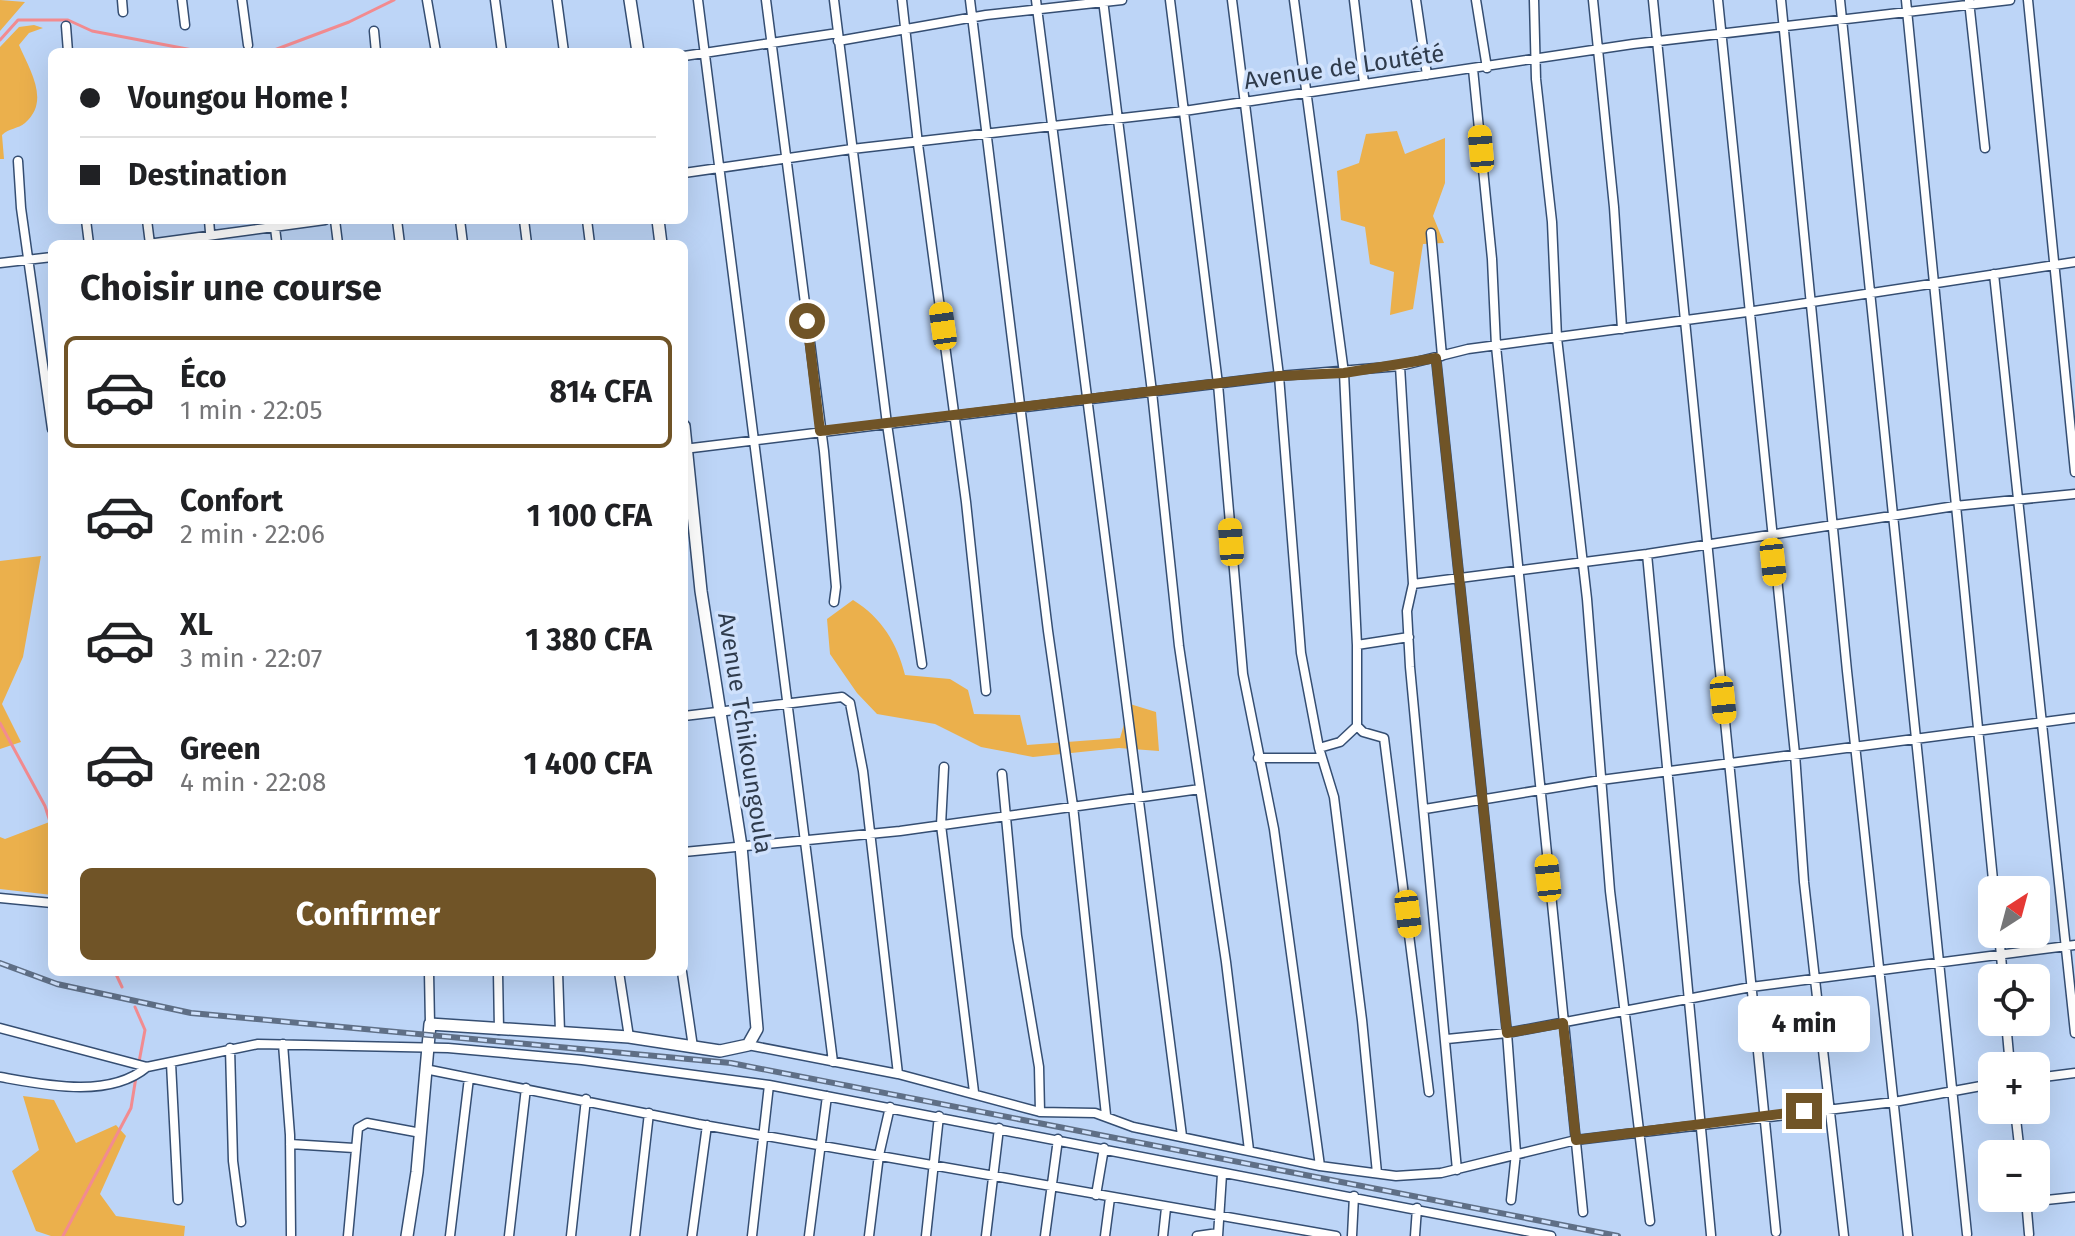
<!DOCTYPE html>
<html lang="fr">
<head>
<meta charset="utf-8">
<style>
  :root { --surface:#fff; --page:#f6f6f6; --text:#202124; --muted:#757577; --line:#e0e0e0; --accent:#705427 }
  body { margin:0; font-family:"Fira Sans",sans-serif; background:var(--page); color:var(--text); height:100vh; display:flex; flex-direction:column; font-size:30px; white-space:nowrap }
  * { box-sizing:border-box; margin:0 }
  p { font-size:26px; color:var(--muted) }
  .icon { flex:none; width:44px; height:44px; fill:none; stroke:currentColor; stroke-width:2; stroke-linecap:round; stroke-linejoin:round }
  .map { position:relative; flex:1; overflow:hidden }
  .side { position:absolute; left:48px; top:240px; width:640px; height:736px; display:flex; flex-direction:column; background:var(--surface); border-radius:12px; box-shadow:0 8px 32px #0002 }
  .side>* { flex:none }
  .guide { position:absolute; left:48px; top:48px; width:640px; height:176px; border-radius:12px; box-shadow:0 8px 32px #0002; display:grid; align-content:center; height:176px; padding:0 32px; background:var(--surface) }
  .needle { width:52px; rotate:36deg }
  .fabs { position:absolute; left:1978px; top:876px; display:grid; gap:16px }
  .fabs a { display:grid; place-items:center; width:72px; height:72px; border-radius:12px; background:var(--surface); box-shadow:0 8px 32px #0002; font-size:40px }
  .end { position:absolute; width:36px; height:36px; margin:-18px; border:10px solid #705427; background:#fff; box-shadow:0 0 0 4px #fff }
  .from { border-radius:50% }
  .bubble { position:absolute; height:56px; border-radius:12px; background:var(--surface); box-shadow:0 8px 32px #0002; font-size:26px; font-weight:700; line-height:56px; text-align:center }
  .car { position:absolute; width:24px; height:48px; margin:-24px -12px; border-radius:10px; box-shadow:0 0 6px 2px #0007; background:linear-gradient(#f5c518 24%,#345 0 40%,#f5c518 0 76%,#345 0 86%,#f5c518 0) }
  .guide b { display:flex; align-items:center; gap:28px; height:76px; font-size:30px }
  .guide b+b { border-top:2px solid var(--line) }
  .guide i { width:20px; height:20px; background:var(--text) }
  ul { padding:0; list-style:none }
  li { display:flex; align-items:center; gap:24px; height:112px; margin:0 16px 12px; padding:0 16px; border:4px solid transparent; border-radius:12px }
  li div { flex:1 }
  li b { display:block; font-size:30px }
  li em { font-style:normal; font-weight:700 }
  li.on { border-color:var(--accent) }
  li>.icon { width:72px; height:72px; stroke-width:1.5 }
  h2 { padding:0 32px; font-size:36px; line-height:96px }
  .primary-button { display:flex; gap:16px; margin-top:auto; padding:16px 32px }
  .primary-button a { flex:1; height:92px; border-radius:12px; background:var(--accent); color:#fff; font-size:32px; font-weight:700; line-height:92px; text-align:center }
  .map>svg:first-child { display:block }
  .green { fill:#ebb04c }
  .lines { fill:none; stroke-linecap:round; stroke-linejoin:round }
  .stream { stroke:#f28b90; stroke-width:3 }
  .minor-casing { stroke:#354e72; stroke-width:11 }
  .tertiary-casing { stroke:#354e72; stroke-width:14 }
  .minor { stroke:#fff; stroke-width:8 }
  .tertiary { stroke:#fff; stroke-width:11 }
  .rail-casing { stroke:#5f6f86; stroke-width:6 }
  .rail { stroke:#cfe1fc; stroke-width:3; stroke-dasharray:9; stroke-linecap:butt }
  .route { stroke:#705427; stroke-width:10 }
  .labels { text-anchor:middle; stroke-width:7; stroke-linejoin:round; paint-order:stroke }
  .street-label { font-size:24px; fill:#2f3b4c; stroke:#cfe1fc }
</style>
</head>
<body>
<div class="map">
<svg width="2075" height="1236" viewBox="0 0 2075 1236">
  <rect width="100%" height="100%" fill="#bdd5f7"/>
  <path class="green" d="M0 0 25 2 0 31Z
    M34 25 43 28 29 33 19 45C29 69 51 101 25 123 18 129 9 128 2 135L4 159H0V47L19 27Z
    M1397 131 1405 154 1445 138V183L1433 216 1444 243 1423 244 1413 309 1390 315 1394 272 1370 264 1365 227 1341 220 1337 171 1359 163 1366 134Z
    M41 556 23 657 2 704 21 742 0 749V561Z
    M853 600C882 618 897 643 905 675L950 679 968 690 974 714 1020 715 1027 745 1120 738 1130 704 1156 712 1159 751 1119 748 1033 757 981 747 935 724 877 714 857 693 830 654 827 619Z
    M52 821V895L0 889V837L5 839Z
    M23 1096 54 1100 76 1143 116 1125 126 1136 100 1194 116 1216 185 1226 184 1236H51L36 1231 12 1171 39 1150Z"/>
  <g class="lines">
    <path class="stream" d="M0 40 18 20H68L92 31 203 52
      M269 52 349 22 394 0
      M0 723 45 806 52 828
      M115 972 122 987
      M135 1007 145 1030 139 1062
      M63 1236 131 1108 136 1077"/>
    <g class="minor-casing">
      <path id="minor" d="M122 0 123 12
        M182 0 185 25
        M242 0 248 45
        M427 0 436 52
        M495 0 502 52
        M557 0 564 52
        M698 0 833 1062
        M766 0 824 451 836 587 834 602
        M834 0 887 424 922 664
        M902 0 918 144 966 502 986 691
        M970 0 1048 631 1073 806 1106 1115
        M1036 0 1182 1136
        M1103 0 1152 392 1179 646 1226 962 1249 1150
        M1170 0 1218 384 1243 674 1274 829 1320 1166
        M1232 0 1279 376 1301 653 1319 748 1334 797 1362 1020 1377 1173
        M1294 0 1344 373 1357 645V726L1340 742 1319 748
        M1354 0 1364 83
        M1416 0 1427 75
        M1476 0 1487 68
        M1534 0 1536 79 1552 222 1557 338 1587 599 1610 891 1650 1221
        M1593 0 1614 207 1622 329
        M1653 0 1776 1232
        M1718 0 1795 754 1804 882 1844 1236
        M1781 0 1847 671 1908 1236
        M1840 0 1967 1234
        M1906 0 1994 890
        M2028 0 2075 472
        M1969 1 1985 148
        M66 26 68 52
        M374 31 376 52
        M838 41 986 15 1122 0
        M684 56 838 33
        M1473 69 1492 259 1496 346 1583 1212
        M18 161 21 208 52 429
        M684 173 852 149 1184 111 1633 44 2010 0
        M86 220 89 244
        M147 220 150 244
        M209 220 211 244
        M274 220 277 244
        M335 220 338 244
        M397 220 400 244
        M460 220 463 244
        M524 220 527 244
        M587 220 590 244
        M1431 233 1442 356
        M148 244 325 220
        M0 263 52 257
        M1994 274 2075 1033
        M1436 358 1507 1033 1516 1153 1511 1200
        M1400 366 1413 584 1407 611 1410 667 1457 1170
        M684 449 1279 376 1400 366 1468 349 1747 312 2075 262
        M1647 554 1711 1235
        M1413 584 1647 554 1955 506 2075 494
        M1357 645 1409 637
        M684 716 842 697 850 703 863 771 898 1074
        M1357 726 1363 732 1384 738 1429 1092
        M1258 758H1322
        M944 767 941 825 974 1092
        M1002 774 1017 936 1039 1067 1040 1112
        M1425 809 1601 780 2075 718
        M684 852 900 831 1200 789
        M0 898 52 903
        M1999 934 2003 978
        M429 972 430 1024
        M498 972 499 1030
        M558 972 560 1032
        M619 972 629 1037
        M682 972 693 1047
        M2006 1022 2010 1066
        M0 1028 147 1067 258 1044 448 1048 582 1060 769 1085 1551 1236
        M1447 1039 1507 1033 1751 987 2075 945
        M283 1044 290 1135 291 1235
        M748 1045 898 1074 1040 1112 1095 1113 1133 1127 1320 1166 1396 1176 1441 1173 1576 1140 1894 1102 1992 1084
        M230 1048 233 1161 241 1222
        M171 1063 178 1200
        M425 1069 698 1124 1336 1236
        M0 1077C45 1085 109 1099 147 1067
        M2036 1078 2075 1073
        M2015 1110 2020 1154
        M290 1144 354 1148
        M1096 1195 1104 1148
        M2026 1199 2029 1234
        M2027 1202 2075 1197
        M348 1236 358 1128 367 1123 421 1133
        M450 1236 469 1078
        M509 1236 526 1088
        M571 1236 586 1099
        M635 1236 649 1113
        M692 1236 707 1125
        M752 1236 769 1085
        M809 1236 827 1096
        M869 1236 879 1155 890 1107
        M926 1236 939 1116
        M986 1236 999 1128
        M1045 1236 1058 1139
        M1105 1236 1110 1198
        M1163 1236 1166 1208
        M1197 1236 1218 1233
        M1218 1236 1222 1174
        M1352 1236 1354 1196
        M1415 1236 1417 1208"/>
    </g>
    <g class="tertiary-casing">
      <path id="tertiary" d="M630 0 638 52
        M658 220 661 244
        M407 1236 417 1172 430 1024 629 1037 720 1051 748 1045 757 1029 741 846 701 591 684 426"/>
    </g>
    <use href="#minor" class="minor"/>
    <use href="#tertiary" class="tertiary"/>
    <g class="rail-casing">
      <path id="rail" d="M0 963 57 984 191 1013 731 1063 1618 1236"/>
    </g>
    <use href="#rail" class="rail"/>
  </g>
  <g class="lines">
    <path class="route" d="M807 321 820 431 1279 376 1344 373 1436 358 1507 1033 1563 1023 1576 1140 1804 1111"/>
  </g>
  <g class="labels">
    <g class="street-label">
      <text transform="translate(1344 67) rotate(-8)" y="8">Avenue de Loutété</text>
      <text transform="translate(745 733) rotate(81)" y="8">Avenue Tchikoungoula</text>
    </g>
  </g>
</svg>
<div class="fabs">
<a><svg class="needle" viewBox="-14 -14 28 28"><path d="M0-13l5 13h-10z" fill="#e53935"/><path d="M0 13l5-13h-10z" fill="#757577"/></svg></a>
<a><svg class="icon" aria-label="locate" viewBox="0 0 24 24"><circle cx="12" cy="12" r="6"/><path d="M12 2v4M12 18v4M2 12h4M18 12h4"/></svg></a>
<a>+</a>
<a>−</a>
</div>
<i class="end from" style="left:807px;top:321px"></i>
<i class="end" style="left:1804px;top:1111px"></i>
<div class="bubble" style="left:1738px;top:996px;width:132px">4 min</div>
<i class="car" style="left:1481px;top:149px;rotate:355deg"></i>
<i class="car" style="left:943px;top:326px;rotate:352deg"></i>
<i class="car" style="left:1231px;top:542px;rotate:356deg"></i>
<i class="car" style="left:1773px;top:562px;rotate:174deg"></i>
<i class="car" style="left:1723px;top:700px;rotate:174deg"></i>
<i class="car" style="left:1548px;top:878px;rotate:354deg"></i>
<i class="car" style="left:1408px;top:914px;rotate:173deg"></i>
<div class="guide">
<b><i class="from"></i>Voungou Home !</b>
<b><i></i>Destination</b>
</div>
<section class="side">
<h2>Choisir une course</h2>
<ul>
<li class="on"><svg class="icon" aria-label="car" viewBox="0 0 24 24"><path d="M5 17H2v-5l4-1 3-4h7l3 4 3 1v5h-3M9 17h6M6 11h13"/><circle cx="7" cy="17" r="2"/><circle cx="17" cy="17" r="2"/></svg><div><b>Éco</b><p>1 min · 22:05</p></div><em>814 CFA</em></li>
<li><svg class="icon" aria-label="car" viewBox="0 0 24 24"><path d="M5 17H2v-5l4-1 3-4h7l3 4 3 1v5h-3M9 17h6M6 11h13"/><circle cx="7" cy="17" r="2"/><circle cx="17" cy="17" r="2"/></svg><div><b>Confort</b><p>2 min · 22:06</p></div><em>1 100 CFA</em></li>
<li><svg class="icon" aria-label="car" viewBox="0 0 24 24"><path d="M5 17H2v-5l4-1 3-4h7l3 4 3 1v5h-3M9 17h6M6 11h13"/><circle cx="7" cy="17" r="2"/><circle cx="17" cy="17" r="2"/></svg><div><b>XL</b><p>3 min · 22:07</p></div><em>1 380 CFA</em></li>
<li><svg class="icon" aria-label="car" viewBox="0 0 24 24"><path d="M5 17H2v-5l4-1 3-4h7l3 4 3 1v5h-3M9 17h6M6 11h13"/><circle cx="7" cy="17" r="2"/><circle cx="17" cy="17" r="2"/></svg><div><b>Green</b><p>4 min · 22:08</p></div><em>1 400 CFA</em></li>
</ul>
<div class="primary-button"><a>Confirmer</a></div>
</section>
</div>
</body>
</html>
